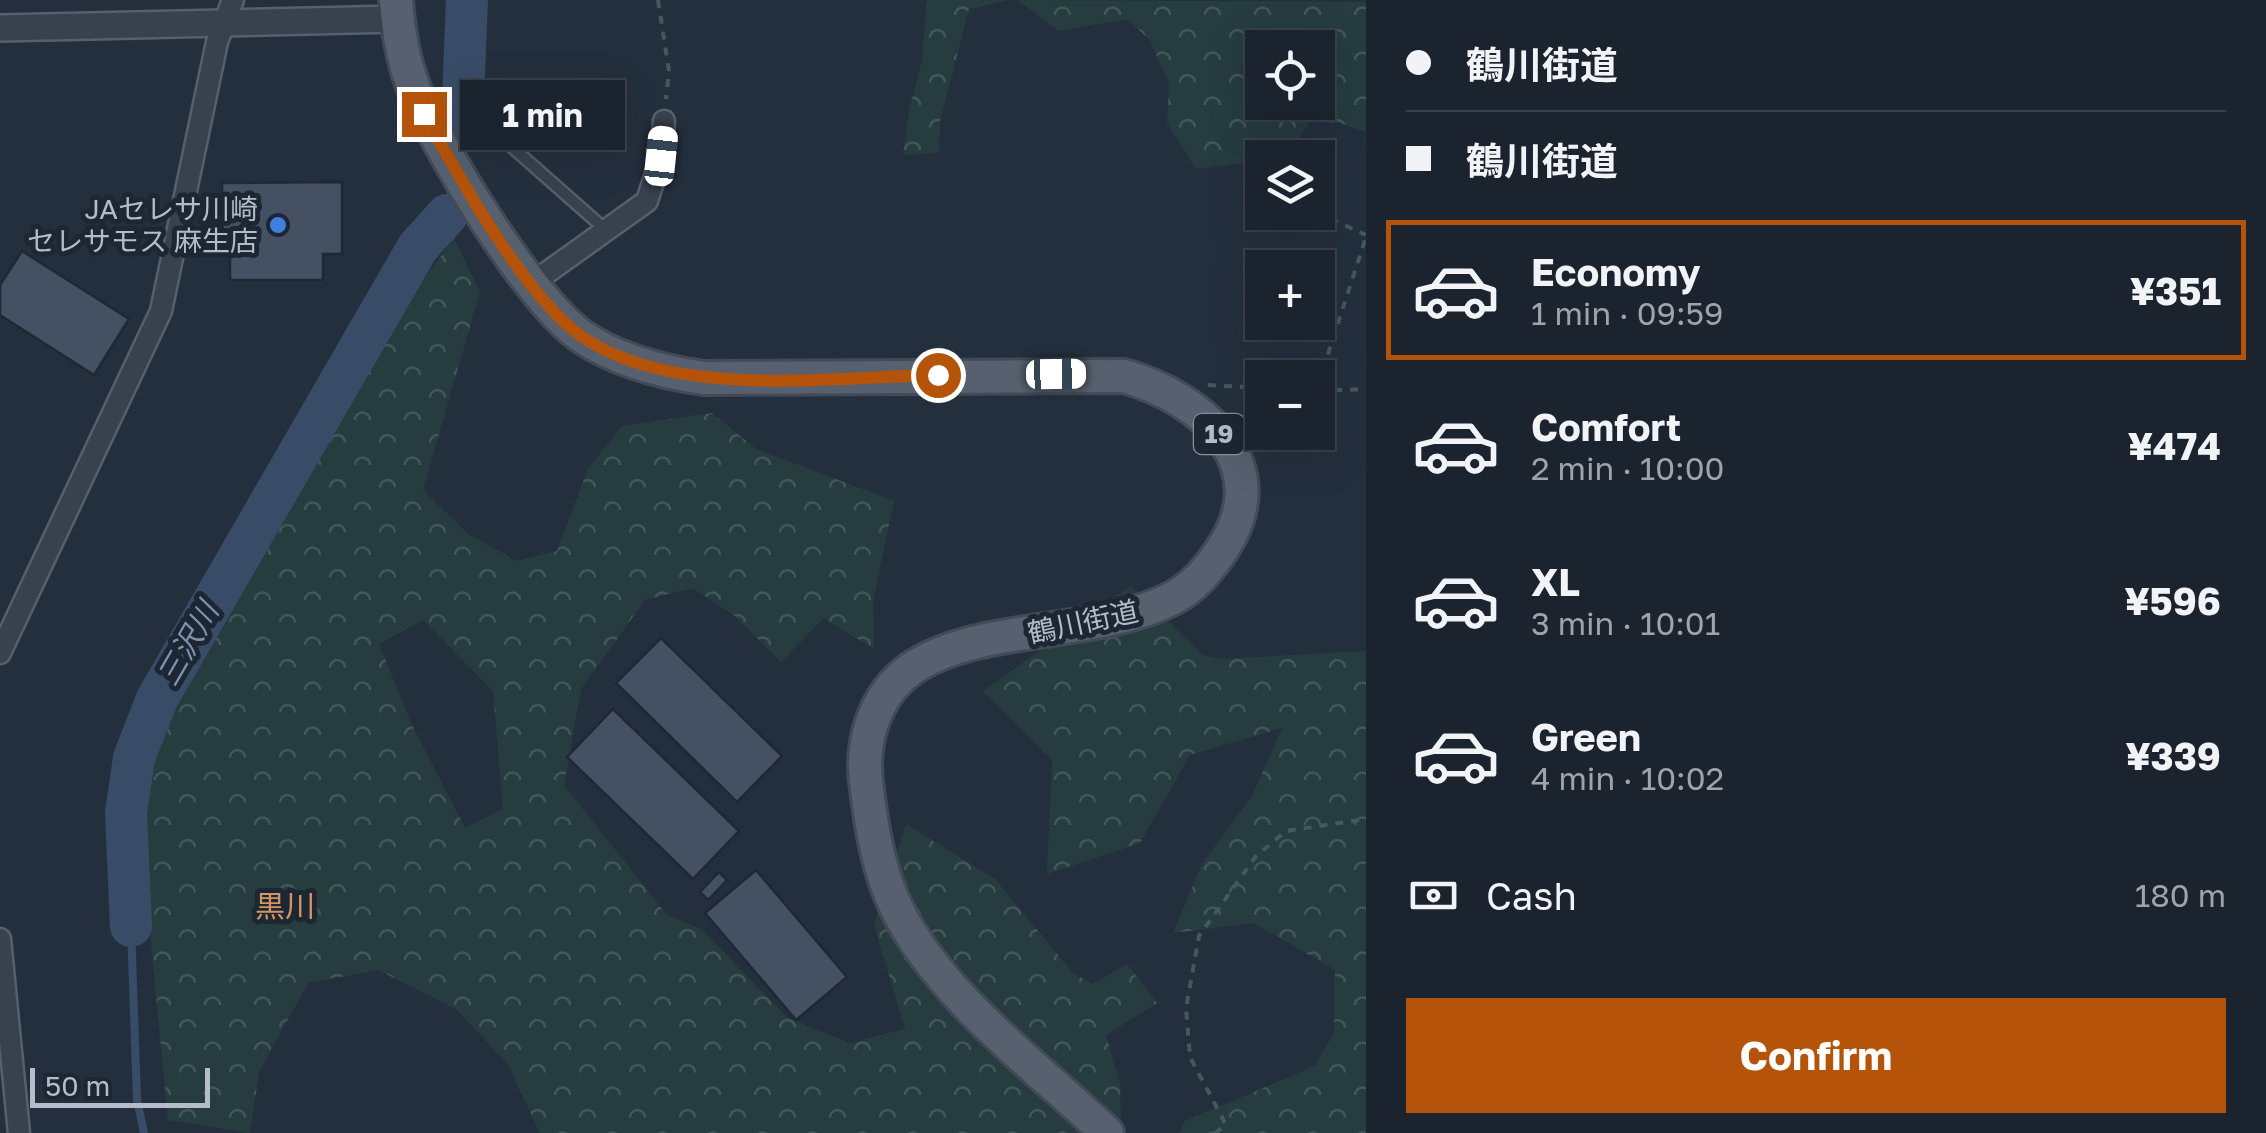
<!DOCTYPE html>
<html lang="en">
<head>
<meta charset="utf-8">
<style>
  :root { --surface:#1b232e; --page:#282f3a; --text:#f1f3f6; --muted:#a0a4aa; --line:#39404a; --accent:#b45309 }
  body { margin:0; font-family:"Golos Text","Noto Sans JP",sans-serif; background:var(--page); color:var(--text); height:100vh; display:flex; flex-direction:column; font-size:38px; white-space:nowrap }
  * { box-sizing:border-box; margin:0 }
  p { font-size:32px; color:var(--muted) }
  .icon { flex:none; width:55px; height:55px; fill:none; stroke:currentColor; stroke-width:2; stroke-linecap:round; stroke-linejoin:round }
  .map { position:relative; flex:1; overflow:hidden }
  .side { display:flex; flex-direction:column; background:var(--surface); width:900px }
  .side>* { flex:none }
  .hud { display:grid; align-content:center; height:220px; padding:0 40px; background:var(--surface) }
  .buttons { position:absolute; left:1245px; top:30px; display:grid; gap:20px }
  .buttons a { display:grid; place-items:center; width:90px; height:90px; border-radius:0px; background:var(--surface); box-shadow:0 10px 40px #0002,0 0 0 2px var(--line); font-size:50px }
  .scale { position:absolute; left:30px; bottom:25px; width:180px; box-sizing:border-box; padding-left:10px; border:5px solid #b4bcc9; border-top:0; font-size:28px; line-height:35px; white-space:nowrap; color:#b4bcc9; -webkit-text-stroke:8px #1d2633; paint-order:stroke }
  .end { position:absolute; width:45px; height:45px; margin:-22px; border:12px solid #b45309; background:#fff; box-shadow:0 0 0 5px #fff }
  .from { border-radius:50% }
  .bubble { position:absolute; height:70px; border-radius:0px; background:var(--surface); box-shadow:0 10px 40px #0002,0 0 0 2px var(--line); font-size:32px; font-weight:700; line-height:70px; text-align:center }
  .car { position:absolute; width:30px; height:60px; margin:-30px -15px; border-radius:12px; box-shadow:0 0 8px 2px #0007; background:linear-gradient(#fff 24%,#345 0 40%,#fff 0 76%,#345 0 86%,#fff 0) }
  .hud b { display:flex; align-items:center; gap:35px; height:95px; font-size:38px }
  .hud b+b { border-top:2px solid var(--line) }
  .hud i { width:25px; height:25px; background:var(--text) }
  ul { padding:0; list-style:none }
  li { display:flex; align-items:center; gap:30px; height:140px; margin:0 20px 15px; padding:0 20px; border:5px solid transparent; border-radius:0px }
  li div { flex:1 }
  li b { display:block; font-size:38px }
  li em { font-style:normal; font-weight:700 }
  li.current { border-color:var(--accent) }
  li>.icon { width:90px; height:90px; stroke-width:1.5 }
  .pay { display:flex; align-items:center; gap:25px; height:110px; padding:0 40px; font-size:38px }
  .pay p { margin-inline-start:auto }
  .cta { display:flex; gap:20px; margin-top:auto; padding:20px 40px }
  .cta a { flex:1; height:115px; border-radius:0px; background:var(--accent); color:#fff; font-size:40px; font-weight:700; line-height:115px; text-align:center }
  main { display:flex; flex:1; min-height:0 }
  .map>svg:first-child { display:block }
  .forest { fill:url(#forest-crowns); fill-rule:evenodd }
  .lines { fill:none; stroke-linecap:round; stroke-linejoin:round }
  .stream { stroke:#394c67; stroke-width:8 }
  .river { stroke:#394c67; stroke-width:42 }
  .building { fill:#455162; stroke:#1f2835; stroke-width:2.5 }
  .service-casing { stroke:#565f6c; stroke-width:15 }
  .minor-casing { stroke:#565f6c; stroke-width:25 }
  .tertiary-casing { stroke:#565f6c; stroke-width:30 }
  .primary-casing { stroke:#414a57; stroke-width:38 }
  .path { stroke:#44595c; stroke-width:4; stroke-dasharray:8 8; stroke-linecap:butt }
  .service { stroke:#38414e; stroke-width:10 }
  .minor { stroke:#38414e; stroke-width:20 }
  .tertiary { stroke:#38414e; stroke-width:25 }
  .primary { stroke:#56606e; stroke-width:32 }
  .route { stroke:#b45309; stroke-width:12 }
  .shop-dot { fill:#3f7fe0; stroke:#1d2633; stroke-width:4 }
  .labels { text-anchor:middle; stroke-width:10; stroke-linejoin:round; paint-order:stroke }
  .shield { fill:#1d2633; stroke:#878f9c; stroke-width:2.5 }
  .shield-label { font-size:25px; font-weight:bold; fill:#b4bcc9 }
  .poi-label { font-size:28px; fill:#b4bcc9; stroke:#1d2633; text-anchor:end }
  .street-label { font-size:28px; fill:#b4bcc9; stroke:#1d2633 }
  .water-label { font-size:30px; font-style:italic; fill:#7c92b1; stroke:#1d2633 }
  .neighbourhood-label { font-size:30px; fill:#d59563; stroke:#1d2633 }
</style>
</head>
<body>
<main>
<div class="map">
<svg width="1366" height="1133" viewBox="0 0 1366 1133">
  <defs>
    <pattern id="forest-crowns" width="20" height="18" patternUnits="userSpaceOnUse" patternTransform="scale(2.5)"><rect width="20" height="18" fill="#263c3f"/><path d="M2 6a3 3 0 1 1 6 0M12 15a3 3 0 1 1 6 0" fill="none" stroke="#435659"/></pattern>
  </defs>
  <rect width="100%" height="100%" fill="#242f3e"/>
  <path class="forest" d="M927 0H1008L969 9 940 121 939 153 903 155 909 110 922 61Z
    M1017 0 1366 2V132L1340 123 1310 121 1288 157 1196 169 1167 123 1169 84 1150 40 1127 19 1059 31ZM1262 48H1318V102H1262Z
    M454 238 480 292 423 490 468 534 517 561 557 551 588 469 622 426 712 413 756 449 894 501 873 601 874 649 824 618 781 662 736 617 693 588 645 600 581 689 564 785 667 915 701 929 788 1018 850 1043 905 1029 874 925 906 824 995 879 1073 973 1093 984 1127 964 1157 1003 1106 1035 1120 1084 1121 1133H540L507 1063 456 1009 378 970 308 983 259 1072 250 1133 168 1120 136 787 203 581ZM423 620 493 691 503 809 465 828 411 723 379 644Z
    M1131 586 1203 655 1221 659 1366 651V1133H1179L1185 1121 1315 1066 1334 1032 1335 970 1254 923 1173 933 1202 864 1252 796 1282 728 1190 755 1140 843 1047 874 1052 760 983 691Z"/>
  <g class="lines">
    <path class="stream" d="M131 926 137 1100 144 1133"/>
    <path class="river" d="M462 123 467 0
      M131 926 126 813 134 758 157 699 418 247 447 215"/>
  </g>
  <path class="building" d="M342 182V254H323V280H230V253H223L222 183Z
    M22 251 129 319 94 375 0 315V285Z
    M661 638 782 756 737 802 616 683Z
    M613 709 739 831 693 879 567 757Z
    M756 870 847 977 796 1020 705 913Z
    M719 872 727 880 708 900 700 892Z"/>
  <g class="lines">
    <g class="service-casing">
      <path id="service" d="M504 140 607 231"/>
    </g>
    <g class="minor-casing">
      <path id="minor" d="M531 284 647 201 661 157 664 121
        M0 653 161 311 217 42 233 0
        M0 939 19 1133"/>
    </g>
    <g class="tertiary-casing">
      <path id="tertiary" d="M0 28 397 19"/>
    </g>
    <g class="primary-casing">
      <path id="primary" d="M396 0C398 28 402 56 412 83 433 143 530 300 581 336 618 361 661 372 704 378L1124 376C1205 399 1279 467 1221 551 1208 570 1194 587 1173 598 1097 638 979 622 911 669 872 697 860 746 867 790 872 830 879 871 896 907 938 995 1037 1067 1107 1133"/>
    </g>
    <path class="path" d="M658 0 669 71 666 99
      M1316 212 1366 235
      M1208 385 1262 388
      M1318 385 1366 237
      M1318 391 1366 389
      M1215 1133 1226 1125 1190 1057 1186 1008 1199 936 1256 856 1286 831 1366 819"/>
    <use href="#service" class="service"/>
    <use href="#minor" class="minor"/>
    <use href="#tertiary" class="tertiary"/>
    <use href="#primary" class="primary"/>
  </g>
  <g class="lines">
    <path class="route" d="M424 114C459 177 524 295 581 336 672 400 831 377 938 375"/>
  </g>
  <circle class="shop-dot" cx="278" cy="225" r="10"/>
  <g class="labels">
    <rect class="shield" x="1194" y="414" width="50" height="40" rx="8"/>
    <g class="shield-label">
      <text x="1219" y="443">19</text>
    </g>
    <g class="poi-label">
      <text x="258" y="219">JAセレサ川崎<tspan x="258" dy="32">セレサモス 麻生店</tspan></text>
    </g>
    <g class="street-label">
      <text transform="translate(1083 622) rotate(-12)" y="10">鶴川街道</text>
    </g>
    <g class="water-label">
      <text transform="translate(188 644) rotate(-60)" y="10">三沢川</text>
    </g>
    <g class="neighbourhood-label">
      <text x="285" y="917">黒川</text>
    </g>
  </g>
</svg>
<div class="buttons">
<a><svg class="icon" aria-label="locate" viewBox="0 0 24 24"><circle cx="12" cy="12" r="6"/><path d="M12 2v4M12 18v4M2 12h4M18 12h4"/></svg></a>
<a><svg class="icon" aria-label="layers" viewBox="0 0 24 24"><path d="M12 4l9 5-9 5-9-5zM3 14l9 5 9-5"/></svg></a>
<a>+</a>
<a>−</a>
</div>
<div class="scale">50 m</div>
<i class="end from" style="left:938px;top:375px"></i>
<i class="end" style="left:424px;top:114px"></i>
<div class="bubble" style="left:460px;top:80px;width:165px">1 min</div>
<i class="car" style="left:661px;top:156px;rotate:6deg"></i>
<i class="car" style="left:1056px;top:374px;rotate:89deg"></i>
</div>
<section class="side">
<div class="hud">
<b><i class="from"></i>鶴川街道</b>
<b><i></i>鶴川街道</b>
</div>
<ul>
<li class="current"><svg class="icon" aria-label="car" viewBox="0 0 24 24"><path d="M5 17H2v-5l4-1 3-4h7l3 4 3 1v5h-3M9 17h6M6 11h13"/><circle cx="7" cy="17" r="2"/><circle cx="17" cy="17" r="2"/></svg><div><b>Economy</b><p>1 min · 09:59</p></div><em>¥351</em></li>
<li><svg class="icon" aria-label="car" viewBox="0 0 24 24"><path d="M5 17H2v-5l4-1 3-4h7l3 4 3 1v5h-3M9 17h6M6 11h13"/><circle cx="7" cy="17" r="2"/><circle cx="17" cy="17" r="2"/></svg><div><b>Comfort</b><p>2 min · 10:00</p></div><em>¥474</em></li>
<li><svg class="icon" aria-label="car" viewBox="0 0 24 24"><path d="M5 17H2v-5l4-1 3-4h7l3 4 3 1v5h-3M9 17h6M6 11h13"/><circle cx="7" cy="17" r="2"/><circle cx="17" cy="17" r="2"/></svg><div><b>XL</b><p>3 min · 10:01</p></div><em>¥596</em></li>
<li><svg class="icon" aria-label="car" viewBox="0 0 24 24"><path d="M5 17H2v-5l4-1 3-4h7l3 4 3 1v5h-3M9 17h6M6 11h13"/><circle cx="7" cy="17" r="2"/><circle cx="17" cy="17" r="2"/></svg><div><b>Green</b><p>4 min · 10:02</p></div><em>¥339</em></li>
</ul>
<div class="pay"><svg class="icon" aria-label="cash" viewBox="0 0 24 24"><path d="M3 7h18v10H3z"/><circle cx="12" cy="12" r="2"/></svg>Cash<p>180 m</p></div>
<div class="cta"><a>Confirm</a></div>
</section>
</main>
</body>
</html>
